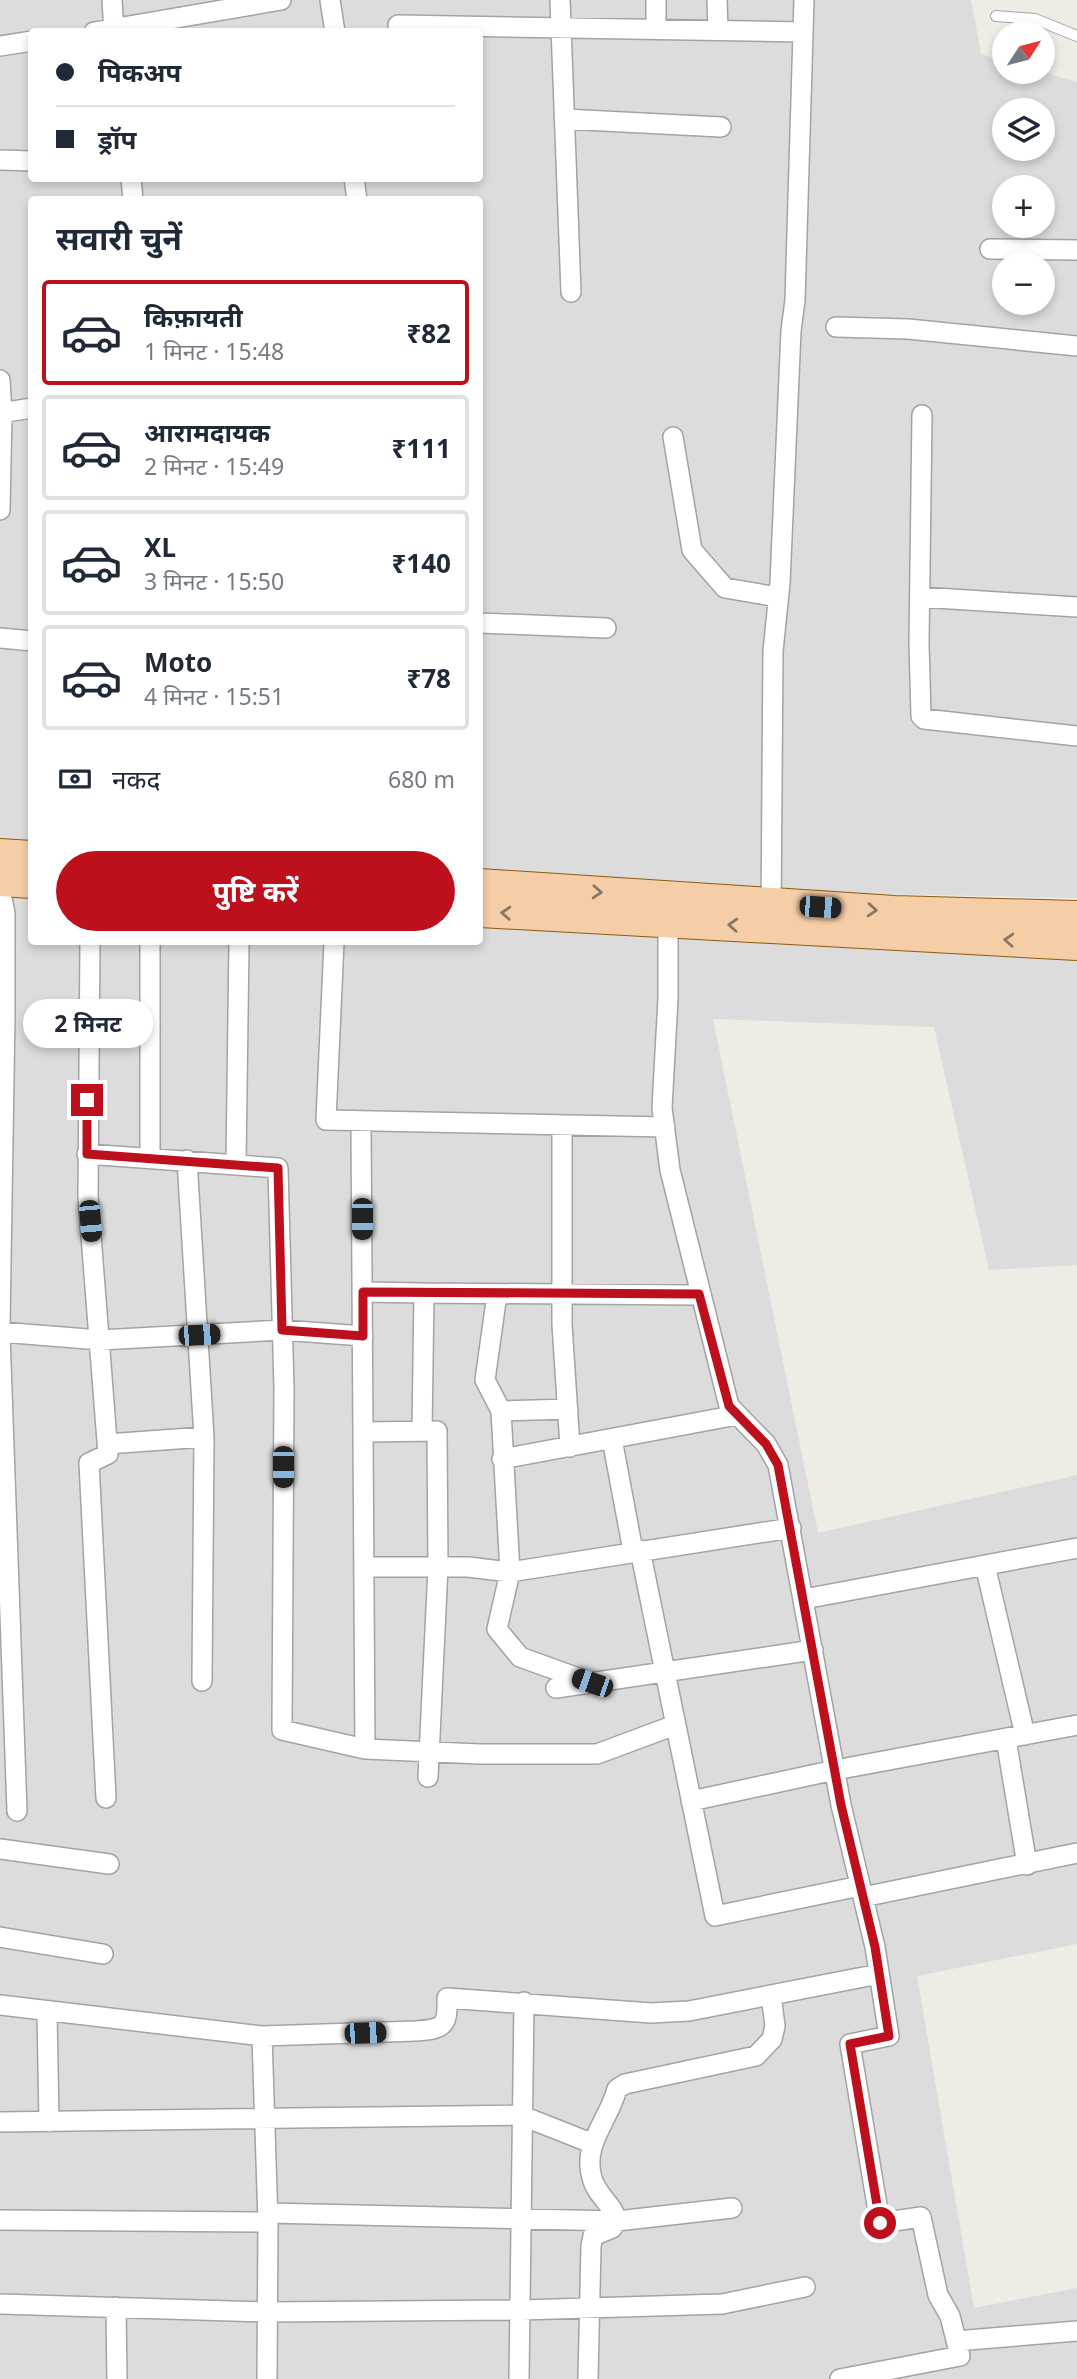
<!DOCTYPE html>
<html lang="hi">
<head>
<meta charset="utf-8">
<style>
  :root { --surface:#fff; --page:#f6f6f7; --text:#1f2937; --muted:#747a83; --line:#e0e1e3; --accent:#be101c }
  body { margin:0; font-family:"Noto Sans","Noto Sans Devanagari",sans-serif; background:var(--page); color:var(--text); height:100vh; display:flex; flex-direction:column; font-size:26px; white-space:nowrap }
  * { box-sizing:border-box; margin:0 }
  p { font-size:23px; color:var(--muted) }
  .icon { flex:none; width:38px; height:38px; fill:none; stroke:currentColor; stroke-width:2; stroke-linecap:round; stroke-linejoin:round }
  .map { position:relative; flex:1; overflow:hidden }
  .side { position:absolute; left:28px; top:196px; width:455px; height:749px; display:flex; flex-direction:column; background:var(--surface); border-radius:7px; box-shadow:0 4px 10px #0003 }
  .side>* { flex:none }
  .hud { position:absolute; left:28px; top:28px; width:455px; height:154px; border-radius:7px; box-shadow:0 4px 10px #0003; display:grid; align-content:center; height:154px; padding:0 28px; background:var(--surface) }
  .needle { width:46px; rotate:54deg }
  .buttons { position:absolute; left:992px; top:21px; display:grid; gap:14px }
  .buttons a { display:grid; place-items:center; width:63px; height:63px; border-radius:50%; background:var(--surface); box-shadow:0 4px 10px #0003; font-size:35px }
  .end { position:absolute; width:32px; height:32px; margin:-16px; border:9px solid #be101c; background:#fff; box-shadow:0 0 0 4px #fff }
  .from { border-radius:50% }
  .bubble { position:absolute; height:49px; border-radius:24px; background:var(--surface); box-shadow:0 4px 10px #0003; font-size:23px; font-weight:700; line-height:49px; text-align:center }
  .car { position:absolute; width:21px; height:42px; margin:-21px -10px; border-radius:9px; box-shadow:0 0 5px 2px #0007; background:linear-gradient(#222 24%,#8ab4d8 0 40%,#222 0 76%,#8ab4d8 0 86%,#222 0) }
  .hud b { display:flex; align-items:center; gap:24px; height:66px; font-size:26px }
  .hud b+b { border-top:2px solid var(--line) }
  .hud i { width:18px; height:18px; background:var(--text) }
  ul { padding:0; list-style:none }
  li { display:flex; align-items:center; gap:21px; height:105px; margin:0 14px 10px; padding:0 14px; border:4px solid var(--line); border-radius:7px }
  li div { flex:1 }
  li b { display:block; font-size:26px }
  li em { font-style:normal; font-weight:700 }
  li.current { border-color:var(--accent) }
  li>.icon { width:63px; height:63px; stroke-width:1.5 }
  h2 { padding:0 28px; font-size:32px; line-height:84px }
  .pay { display:flex; align-items:center; gap:18px; height:77px; padding:0 28px; font-size:26px }
  .pay p { margin-inline-start:auto }
  .button { display:flex; gap:14px; margin-top:auto; padding:14px 28px }
  .button a { flex:1; height:80px; border-radius:42px; background:var(--accent); color:#fff; font-size:28px; font-weight:700; line-height:80px; text-align:center }
  .map>svg:first-child { display:block }
  .residential { fill:#dddcdc; fill-rule:evenodd }
  .lines { fill:none; stroke-linecap:round; stroke-linejoin:round }
  .lane-casing { stroke:#a3a3a3; stroke-width:12 }
  .street-casing { stroke:#a3a3a3; stroke-width:22 }
  .primary-casing { stroke:#8e5a0c; stroke-width:34 }
  .lane { stroke:#fff; stroke-width:10 }
  .street { stroke:#fff; stroke-width:19 }
  .primary { stroke:#f5cda6; stroke-width:32 }
  .oneway { stroke:#8a7662 }
  .route { stroke:#be101c; stroke-width:9 }
</style>
</head>
<body>
<div class="map">
<svg width="1077" height="2379" viewBox="0 0 1077 2379">
  <rect width="100%" height="100%" fill="#efece6"/>
  <path class="residential" d="M0 0H971L981 54 1004 61V72H1043L1077 82V898L828 893 480 871V200H32V842L0 840ZM32 32H480V178H32ZM1004 110H1043V149H1004ZM1004 187H1043V226H1004ZM1004 264H1043V303H1004Z
    M0 896 31 898 32 942H480V925L754 942 1077 956V1265L989 1270 934 1027 713 1019 818 1533 1077 1475V1944L917 1976 974 2308 1077 2288V2379H0Z"/>
  <g class="lines">
    <g class="lane-casing">
      <path id="lane" d="M996 16 1035 19 1077 36"/>
    </g>
    <g class="street-casing">
      <path id="street" d="M112 0 114 32
        M330 0 335 32
        M560 0 571 292
        M656 0V29
        M717 0 718 30
        M398 25 802 32
        M94 32 281 0
        M0 46 32 41
        M564 119 721 127
        M0 160 32 161
        M131 178 133 200
        M354 178 357 200
        M990 249 1077 250
        M836 327 908 329 1077 346
        M0 380 2 413 0 510
        M0 413 32 408
        M922 415 919 643 921 716 924 719 1077 736
        M673 437 692 550 725 588 778 597
        M920 597 1077 607
        M480 623 606 628
        M0 638 32 641
        M0 889 5 913V1015L0 1324
        M771 915 773 651 780 583 791 331 795 300 804 0
        M668 922V999L662 1108 670 1170 729 1406 766 1444 778 1465 841 1805 875 1947 889 2036 850 2044 880 2223 921 2217 938 2295 950 2316 960 2356 840 2379
        M90 942 88 1197 108 1454 89 1463 106 1798
        M150 942V1158
        M334 942 326 1120 665 1127
        M361 1122 365 1749
        M562 1125V1324L570 1447
        M87 1154 278 1168 284 1388 282 1730 365 1749 480 1754H597L675 1725
        M187 1160 204 1437 202 1681
        M236 1164 239 942
        M363 1292 424 1293 422 1431
        M424 1293 699 1295
        M497 1294 485 1380 501 1411
        M0 1332 100 1340 282 1330 363 1336
        M0 1335 17 1811
        M568 1409 501 1411 510 1572 497 1629 520 1657 592 1683
        M364 1432 437 1431 438 1567 428 1777
        M612 1439 633 1551
        M107 1444 204 1437
        M502 1459 737 1415
        M640 1550 715 1916 860 1886
        M985 1565 1025 1735
        M365 1567H468L510 1572 791 1528
        M804 1599 1077 1548
        M556 1688 813 1650
        M1006 1739 1027 1865
        M691 1801 835 1770 1077 1725
        M0 1849 109 1864
        M863 1897 1077 1853
        M0 1937 103 1954
        M0 2005 262 2036 416 2031C444 2029 448 2026 447 1998L651 2013 689 2011 879 1974
        M47 2011 49 2122
        M262 2036 268 2222 267 2379
        M0 2122 520 2115 591 2143
        M268 2213 617 2221 732 2208
        M0 2220 268 2222
        M0 2304 267 2312 521 2310 722 2304 805 2287
        M116 2307 117 2379
        M956 2341 1077 2331
        M519 2379 524 2002
        M588 2379 591 2246 593 2236 612 2228 617 2221C613 2204 596 2195 592 2178 582 2144 609 2120 617 2089L625 2084 756 2056 772 2039 775 2026 771 1995"/>
    </g>
    <g class="primary-casing">
      <path id="primary" d="M0 855 32 857
        M0 880 32 882
        M480 885 894 912 1077 917
        M480 911 1077 944"/>
    </g>
    <use href="#lane" class="lane"/>
    <use href="#street" class="street"/>
    <use href="#primary" class="primary"/>
  </g>
  <defs><path id="oneway-chevron" d="M-2-3.5L2.5 0L-2 3.5" fill="none" stroke-width="1.6" stroke-linecap="round" stroke-linejoin="round" transform="scale(1.75)"/></defs>
  <g class="oneway">
    <use href="#oneway-chevron" transform="translate(597 892) rotate(3)"/>
    <use href="#oneway-chevron" transform="translate(872 910) rotate(4)"/>
    <use href="#oneway-chevron" transform="translate(506 913) rotate(-177)"/>
    <use href="#oneway-chevron" transform="translate(733 925) rotate(-177)"/>
    <use href="#oneway-chevron" transform="translate(1009 940) rotate(-177)"/>
  </g>
  <g class="lines">
    <path class="route" d="M87 1100V1154L278 1168 282 1330 363 1336V1292L699 1294 729 1406 766 1444 778 1465 841 1805 875 1947 889 2036 850 2044 880 2223"/>
  </g>
</svg>
<div class="buttons">
<a><svg class="needle" viewBox="-14 -14 28 28"><path d="M0-13l5 13h-10z" fill="#e53935"/><path d="M0 13l5-13h-10z" fill="#747a83"/></svg></a>
<a><svg class="icon" aria-label="layers" viewBox="0 0 24 24"><path d="M12 4l9 5-9 5-9-5zM3 14l9 5 9-5"/></svg></a>
<a>+</a>
<a>−</a>
</div>
<i class="end from" style="left:880px;top:2223px"></i>
<i class="end" style="left:87px;top:1100px"></i>
<div class="bubble" style="left:23px;top:999px;width:130px">2 मिनट</div>
<i class="car" style="left:820px;top:907px;rotate:94deg"></i>
<i class="car" style="left:362px;top:1219px;rotate:180deg"></i>
<i class="car" style="left:90px;top:1221px;rotate:175deg"></i>
<i class="car" style="left:199px;top:1335px;rotate:87deg"></i>
<i class="car" style="left:283px;top:1467px;rotate:180deg"></i>
<i class="car" style="left:592px;top:1683px;rotate:289deg"></i>
<i class="car" style="left:365px;top:2033px;rotate:88deg"></i>
<div class="hud">
<b><i class="from"></i>पिकअप</b>
<b><i></i>ड्रॉप</b>
</div>
<section class="side">
<h2>सवारी चुनें</h2>
<ul>
<li class="current"><svg class="icon" aria-label="car" viewBox="0 0 24 24"><path d="M5 17H2v-5l4-1 3-4h7l3 4 3 1v5h-3M9 17h6M6 11h13"/><circle cx="7" cy="17" r="2"/><circle cx="17" cy="17" r="2"/></svg><div><b>किफ़ायती</b><p>1 मिनट · 15:48</p></div><em>₹82</em></li>
<li><svg class="icon" aria-label="car" viewBox="0 0 24 24"><path d="M5 17H2v-5l4-1 3-4h7l3 4 3 1v5h-3M9 17h6M6 11h13"/><circle cx="7" cy="17" r="2"/><circle cx="17" cy="17" r="2"/></svg><div><b>आरामदायक</b><p>2 मिनट · 15:49</p></div><em>₹111</em></li>
<li><svg class="icon" aria-label="car" viewBox="0 0 24 24"><path d="M5 17H2v-5l4-1 3-4h7l3 4 3 1v5h-3M9 17h6M6 11h13"/><circle cx="7" cy="17" r="2"/><circle cx="17" cy="17" r="2"/></svg><div><b>XL</b><p>3 मिनट · 15:50</p></div><em>₹140</em></li>
<li><svg class="icon" aria-label="car" viewBox="0 0 24 24"><path d="M5 17H2v-5l4-1 3-4h7l3 4 3 1v5h-3M9 17h6M6 11h13"/><circle cx="7" cy="17" r="2"/><circle cx="17" cy="17" r="2"/></svg><div><b>Moto</b><p>4 मिनट · 15:51</p></div><em>₹78</em></li>
</ul>
<div class="pay"><svg class="icon" aria-label="cash" viewBox="0 0 24 24"><path d="M3 7h18v10H3z"/><circle cx="12" cy="12" r="2"/></svg>नकद<p>680 m</p></div>
<div class="button"><a>पुष्टि करें</a></div>
</section>
</div>
</body>
</html>
